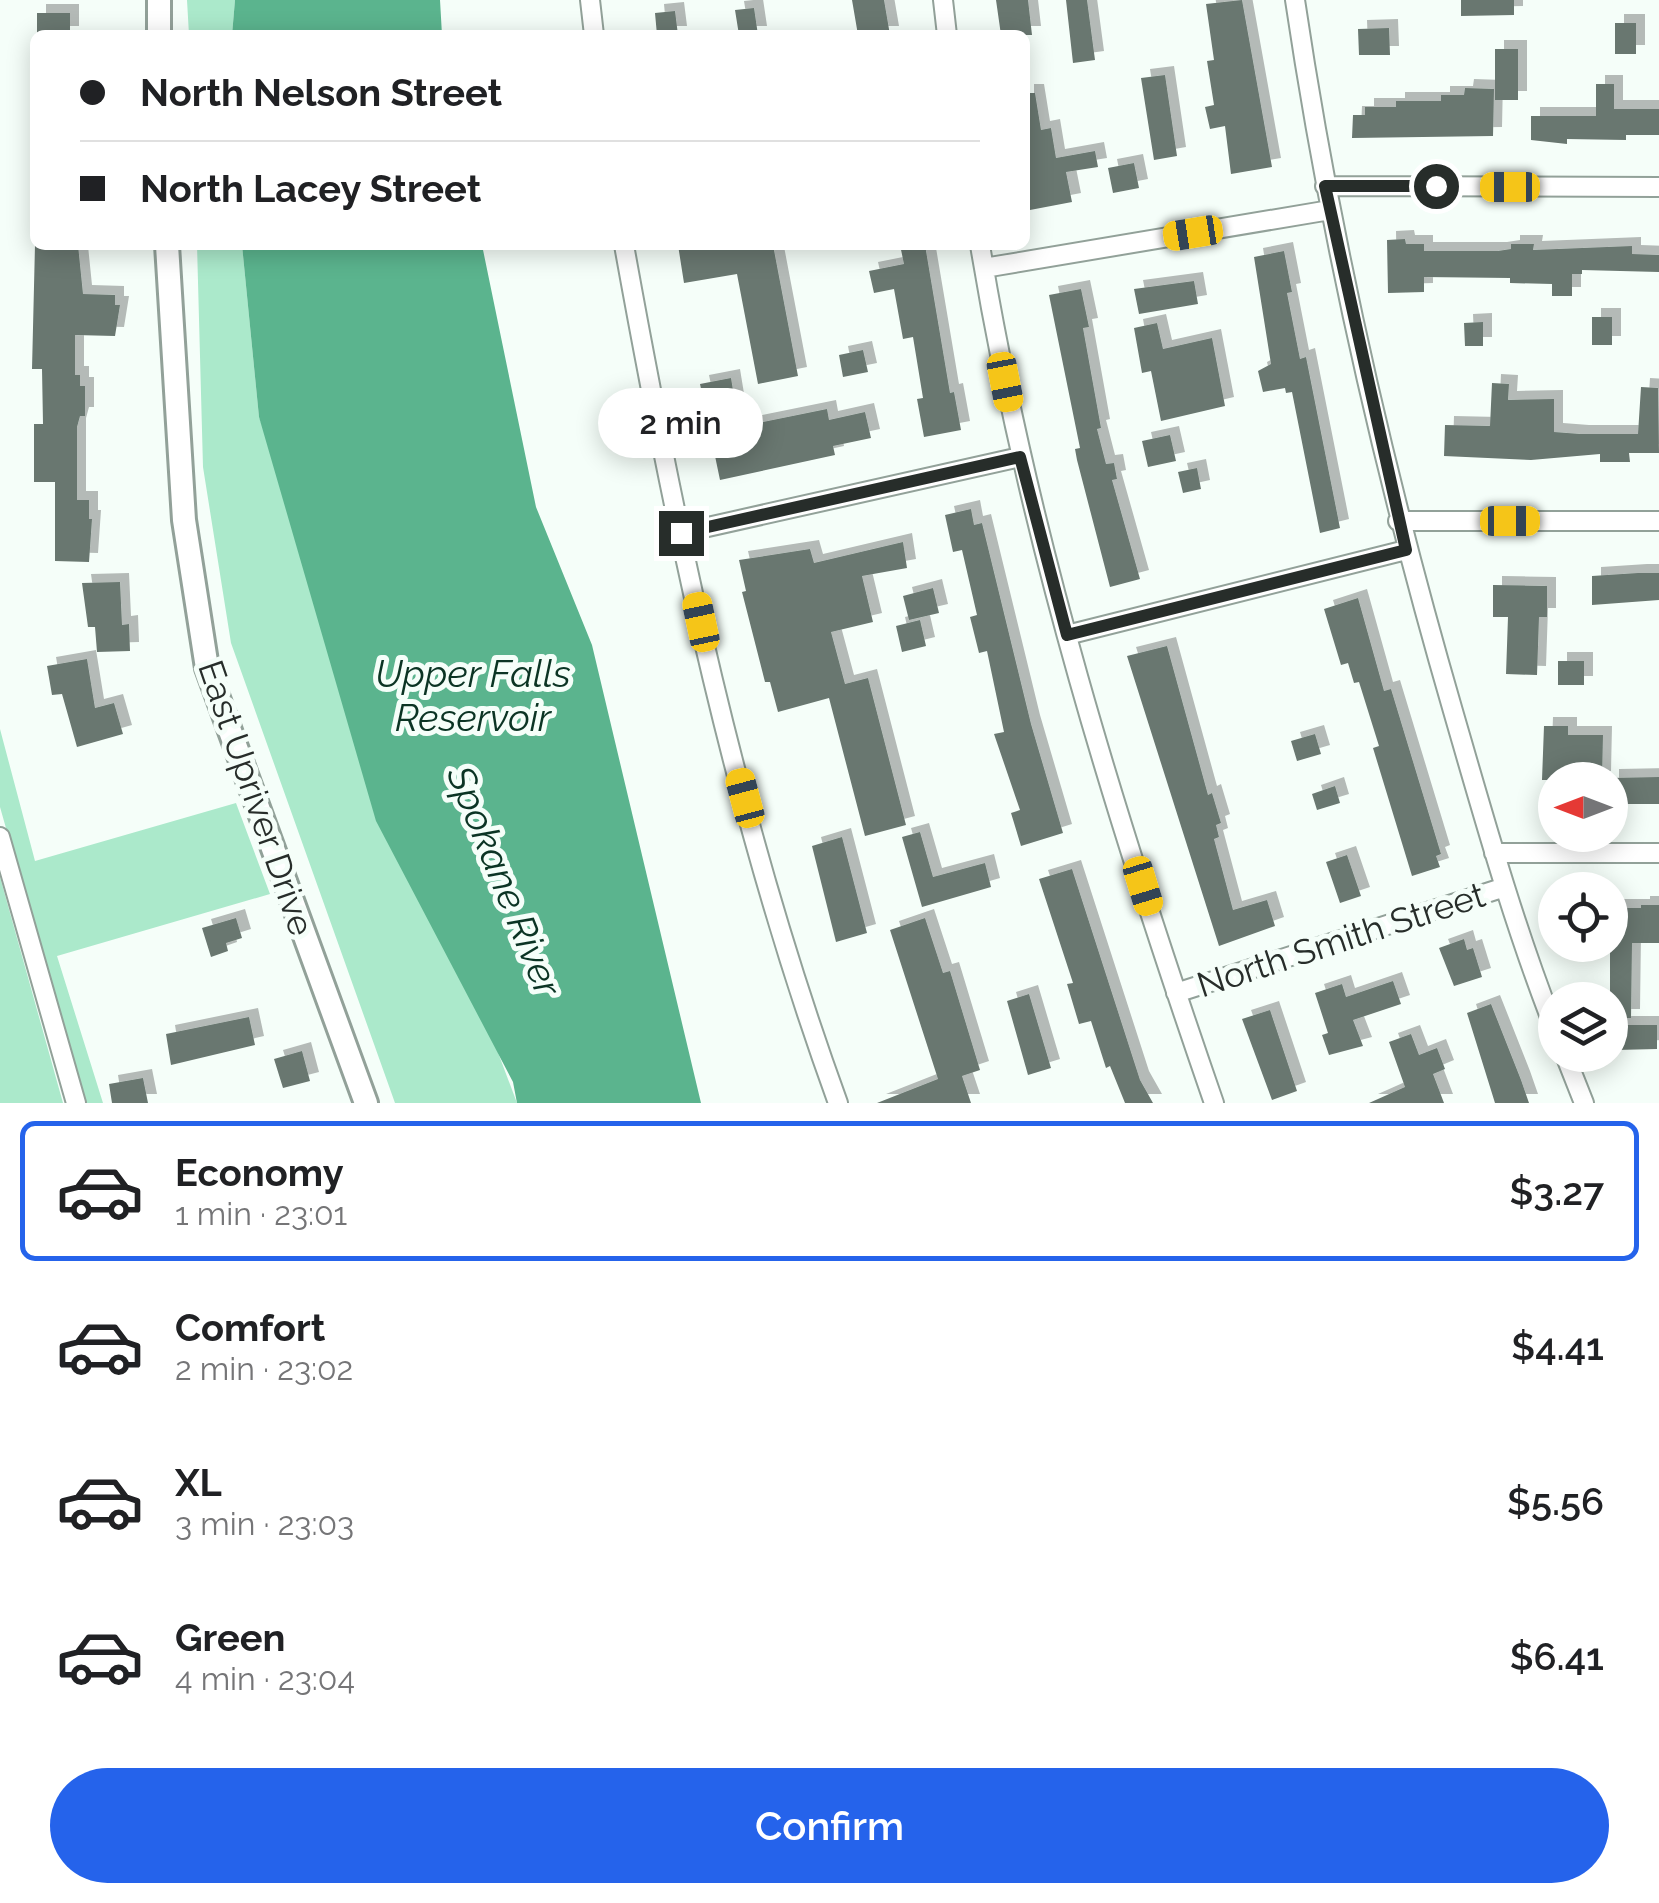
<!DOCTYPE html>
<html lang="en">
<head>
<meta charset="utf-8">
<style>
  :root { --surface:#fff; --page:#f6f6f6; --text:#202124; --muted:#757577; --line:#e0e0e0; --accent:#2563eb }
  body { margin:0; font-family:Raleway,sans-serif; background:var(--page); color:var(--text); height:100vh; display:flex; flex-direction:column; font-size:38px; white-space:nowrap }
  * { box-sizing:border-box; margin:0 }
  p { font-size:32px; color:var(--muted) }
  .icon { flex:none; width:55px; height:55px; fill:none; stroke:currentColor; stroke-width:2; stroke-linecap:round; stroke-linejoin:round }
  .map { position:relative; height:1103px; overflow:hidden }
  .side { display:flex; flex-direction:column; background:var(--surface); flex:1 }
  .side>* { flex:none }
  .banner { position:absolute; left:30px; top:30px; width:1000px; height:220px; border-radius:15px; box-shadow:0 5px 25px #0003; display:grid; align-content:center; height:220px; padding:0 50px; background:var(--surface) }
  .needle { width:65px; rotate:270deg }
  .controls { position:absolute; left:1538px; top:762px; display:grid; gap:20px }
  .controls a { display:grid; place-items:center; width:90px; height:90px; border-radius:50%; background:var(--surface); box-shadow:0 5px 25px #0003; font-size:50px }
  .end { position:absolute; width:45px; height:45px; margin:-22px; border:12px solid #272d2a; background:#fff; box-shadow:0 0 0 5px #fff }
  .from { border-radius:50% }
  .bubble { position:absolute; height:70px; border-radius:35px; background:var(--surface); box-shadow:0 5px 25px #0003; font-size:32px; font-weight:600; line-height:70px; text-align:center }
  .car { position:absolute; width:30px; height:60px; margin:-30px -15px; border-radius:12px; box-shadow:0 0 8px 2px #0007; background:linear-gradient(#f5c518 24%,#345 0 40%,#f5c518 0 76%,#345 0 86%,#f5c518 0) }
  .banner b { display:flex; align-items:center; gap:35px; height:95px; font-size:38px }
  .banner b+b { border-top:2px solid var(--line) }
  .banner i { width:25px; height:25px; background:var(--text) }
  ul { padding:18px 0 0; list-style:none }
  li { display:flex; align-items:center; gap:30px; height:140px; margin:0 20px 15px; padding:0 30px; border:5px solid transparent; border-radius:15px }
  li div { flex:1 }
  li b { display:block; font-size:38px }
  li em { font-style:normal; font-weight:600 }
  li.current { border-color:var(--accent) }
  li>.icon { width:90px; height:90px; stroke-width:1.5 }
  .primary-button { display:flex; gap:20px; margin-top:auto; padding:20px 50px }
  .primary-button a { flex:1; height:115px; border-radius:60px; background:var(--accent); color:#fff; font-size:40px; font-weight:600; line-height:115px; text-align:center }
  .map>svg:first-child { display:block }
  .green { fill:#abe9cb }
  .water { fill:#5bb48e }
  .building { fill:#697770; filter:url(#shadow) }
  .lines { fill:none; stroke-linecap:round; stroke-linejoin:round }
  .minor-casing { stroke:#92a199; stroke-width:22 }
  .tertiary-casing { stroke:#92a199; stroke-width:28 }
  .minor { stroke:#fff; stroke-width:18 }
  .tertiary { stroke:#fff; stroke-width:22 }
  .route { stroke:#272d2a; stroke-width:12 }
  .labels { text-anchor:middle; stroke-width:10; stroke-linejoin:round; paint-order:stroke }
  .street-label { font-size:35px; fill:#272d2a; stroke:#f5fef9 }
  .water-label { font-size:38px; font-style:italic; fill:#0b3424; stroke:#f5fef9 }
</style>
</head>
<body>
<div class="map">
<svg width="1659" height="1103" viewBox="0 0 1659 1103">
  <defs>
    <filter id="shadow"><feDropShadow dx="9" dy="-9" stdDeviation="0" flood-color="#0004"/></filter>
  </defs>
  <rect width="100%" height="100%" fill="#f5fef9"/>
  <path class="green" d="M187 0H235L232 35H189Z
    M197 245H242L259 417 517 1103H395L231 643 203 467Z
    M0 729 35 861 236 803 270 894 57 956 103 1103H84L0 807Z
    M0 877 63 1103H0Z"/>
  <path class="water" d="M235 0H440L442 35H232Z
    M242 245H482L536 507 592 645 701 1103H517L513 1082 376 821 259 417Z"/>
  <path class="building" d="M852 0H884L890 35H858Z
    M996 0H1028L1032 35H1001Z
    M1066 0H1087L1095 60 1073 63Z
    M1242 0 1272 167 1231 174 1225 126 1210 129 1205 107 1214 105 1207 61 1214 60 1206 4Z
    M1461 0H1514V15L1461 16Z
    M754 8 758 35H739L735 10Z
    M675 11 678 35H657L655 13Z
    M37 13H70V35H37Z
    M1615 23H1636V54H1615Z
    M1389 28 1390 55H1359L1358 29Z
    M1495 49H1518V100H1495Z
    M1165 75 1177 156 1154 160 1141 78Z
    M1596 84H1614V109H1659V135H1626V140L1567 139V144L1531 140V116H1596Z
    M1465 88 1494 89 1493 136 1352 138 1353 115H1365V107H1396V101H1441V95H1464Z
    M1025 93H1035L1041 130 1051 128 1056 158 1095 151 1098 167 1066 172 1072 202 1030 210 1025 182Z
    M1134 163 1139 188 1113 193 1108 168Z
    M1405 239 1406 244H1424V251H1498L1511 249V244H1534L1533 250 1632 246V254L1659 255V272L1582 270V274H1572V296H1552V284L1510 283V278L1424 277V292L1388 293 1387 240Z
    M35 245H78L83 294 115 295V305H120L115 336 75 335V375H80V386H85V416H80L77 427V500H89V519H92L89 562 55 561V482H34V424H43L42 369H32Z
    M678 245H773L798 376 758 384 737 274 684 283Z
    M900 245H925L950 393 954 392 961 430 924 437 917 399 923 398 913 337 903 339 894 289 874 293 869 271 904 264Z
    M1284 251 1292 292 1287 293 1300 359 1306 357 1340 528 1320 533 1292 392 1286 393 1285 388 1263 392 1258 371 1271 364 1254 257Z
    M1194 281 1198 304 1139 314 1134 289Z
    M1081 289 1089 327 1083 328 1101 428 1097 429 1106 464 1114 463 1117 479 1112 480 1140 579 1110 587 1077 460 1075 449 1080 448 1049 295Z
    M1592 317H1612V345H1592Z
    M1483 322V346H1465L1464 323Z
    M1157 323 1163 349 1212 338 1225 406 1161 421 1151 371 1142 373 1134 328Z
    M863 350 868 372 843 377 839 355Z
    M731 378 739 427 827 409 829 420 865 412 871 438 833 446 835 455 720 480 700 384Z
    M1492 383 1509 384 1508 400 1554 399V432L1580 434H1638L1641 387 1658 388 1659 453H1629L1630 462H1600V454L1531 460 1444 456 1445 425 1490 426Z
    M1170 435 1176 461 1148 467 1142 441Z
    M1197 468 1201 489 1183 493 1178 472Z
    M971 509 974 525 982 523 1031 724 1063 833 1021 846 1011 813 1020 810 994 734 1004 732 987 651 979 653 970 617 977 615 962 550 953 552 945 515Z
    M903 542 907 568 862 576 873 622 831 632 845 684 868 678 906 825 865 836 829 698 778 712 770 682H765L742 592 746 591 739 560 810 549 814 563Z
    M1638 573H1659V600L1592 605V576Z
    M120 582 122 625 129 624 130 651 97 652 95 627H88L82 583Z
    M1493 585 1547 586V617H1539L1537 675 1506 674 1508 617H1493Z
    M933 588 939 613 909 620 903 596Z
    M1358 598 1384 691 1391 689 1441 854 1436 856 1440 867 1412 876 1373 748 1379 746 1359 682 1354 683 1348 663 1341 665 1324 609Z
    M920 620 926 646 902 652 896 626Z
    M1167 646 1208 795 1212 793 1221 823 1216 825 1219 837 1214 839 1233 910 1267 900 1275 926 1219 946 1127 656Z
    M87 659 95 708 114 703 123 734 77 747 62 694 52 695 47 666Z
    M1558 661H1584V685H1558Z
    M1544 726H1568V735H1603L1602 780H1542Z
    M1315 734 1321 754 1297 761 1291 741Z
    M1659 777V804H1610V778Z
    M1335 786 1340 803 1317 810 1312 794Z
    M920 832 933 877 985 863 991 887 922 907 902 837Z
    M842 837 867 933 836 942 812 846Z
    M1347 855 1361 896 1340 903 1326 862Z
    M1072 869 1140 1080 1153 1103H1125L1110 1066 1106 1068 1091 1021 1079 1024 1067 984 1073 983 1039 879Z
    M1641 905H1659V943H1632L1631 1018H1610V908H1641Z
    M236 918 242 938 226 943 228 951 211 957 202 928Z
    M925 918 943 973 950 971 980 1070 962 1076 971 1103H877L938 1079 890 930Z
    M1464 939 1467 950 1473 948 1482 977 1454 986 1439 948Z
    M1393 981 1401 1004 1353 1020 1363 1046 1329 1055 1322 1035 1328 1033 1315 993 1342 984 1346 997Z
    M1029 994 1051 1068 1028 1075 1007 1001Z
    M1491 1004 1521 1080 1529 1103H1495L1467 1013Z
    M1270 1010 1297 1091 1272 1100 1242 1019Z
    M249 1017 255 1045 171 1065 166 1034Z
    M1616 1025H1657V1049L1616 1050Z
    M1411 1034 1419 1055 1437 1048 1445 1069 1433 1074 1444 1103H1369L1405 1087 1389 1042Z
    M302 1051 310 1081 283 1088 274 1059Z
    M143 1078 148 1103H112L109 1084Z"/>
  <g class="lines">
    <g class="minor-casing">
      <path id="minor" d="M590 0 594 35
        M943 0 947 35
        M1295 0C1331 242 1385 477 1453 711 1484 818 1514 926 1555 1030
        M1325 186 1659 187
        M624 245C676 534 737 826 838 1103
        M980 245C1028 537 1117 823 1214 1103
        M984 268 1330 210
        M1398 521H1659
        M681 533 1020 457
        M1067 635 1406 550
        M0 837 76 1103
        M1494 853H1659
        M1176 993 1505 887
        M1565 1055 1584 1103"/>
    </g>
    <g class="tertiary-casing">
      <path id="tertiary" d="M159 0V35
        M167 245 184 520 207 668 366 1103"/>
    </g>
    <use href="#minor" class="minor"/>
    <use href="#tertiary" class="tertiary"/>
  </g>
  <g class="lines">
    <path class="route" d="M681 533 1020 457 1067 635 1406 550 1325 186H1436"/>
  </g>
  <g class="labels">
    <g class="street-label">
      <text transform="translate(256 798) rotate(71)" y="12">East Upriver Drive</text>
      <text transform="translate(1341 940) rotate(-18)" y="12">North Smith Street</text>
    </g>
    <g class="water-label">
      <text x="473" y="687">Upper Falls<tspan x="473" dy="44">Reservoir</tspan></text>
      <text transform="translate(504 881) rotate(68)" y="13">Spokane River</text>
    </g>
  </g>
</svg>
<div class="controls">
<a><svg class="needle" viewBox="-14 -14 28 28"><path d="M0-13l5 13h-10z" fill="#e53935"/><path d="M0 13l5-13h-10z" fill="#757577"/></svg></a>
<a><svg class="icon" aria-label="locate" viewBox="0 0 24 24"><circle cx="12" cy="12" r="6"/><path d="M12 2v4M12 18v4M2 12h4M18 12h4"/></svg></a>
<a><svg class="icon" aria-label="layers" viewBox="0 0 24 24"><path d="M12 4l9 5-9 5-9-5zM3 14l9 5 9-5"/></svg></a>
</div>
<i class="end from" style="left:1436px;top:186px"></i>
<i class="end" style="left:681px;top:533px"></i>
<div class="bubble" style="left:598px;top:388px;width:165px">2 min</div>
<i class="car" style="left:1510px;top:187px;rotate:270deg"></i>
<i class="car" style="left:1193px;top:233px;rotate:261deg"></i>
<i class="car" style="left:1005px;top:382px;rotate:169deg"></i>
<i class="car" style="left:1510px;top:521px;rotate:90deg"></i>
<i class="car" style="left:701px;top:622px;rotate:348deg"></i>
<i class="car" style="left:745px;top:798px;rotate:345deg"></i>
<i class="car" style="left:1143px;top:886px;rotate:163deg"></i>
<div class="banner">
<b><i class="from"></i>North Nelson Street</b>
<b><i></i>North Lacey Street</b>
</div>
</div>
<section class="side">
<ul>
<li class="current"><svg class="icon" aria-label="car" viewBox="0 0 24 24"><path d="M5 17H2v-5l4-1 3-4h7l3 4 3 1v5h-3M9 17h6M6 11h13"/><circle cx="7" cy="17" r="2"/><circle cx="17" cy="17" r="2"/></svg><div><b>Economy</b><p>1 min · 23:01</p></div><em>$3.27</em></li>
<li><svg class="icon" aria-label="car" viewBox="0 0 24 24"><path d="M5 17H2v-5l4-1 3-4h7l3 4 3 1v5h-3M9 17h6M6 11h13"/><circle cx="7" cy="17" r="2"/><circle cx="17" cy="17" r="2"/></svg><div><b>Comfort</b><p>2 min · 23:02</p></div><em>$4.41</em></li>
<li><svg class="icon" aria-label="car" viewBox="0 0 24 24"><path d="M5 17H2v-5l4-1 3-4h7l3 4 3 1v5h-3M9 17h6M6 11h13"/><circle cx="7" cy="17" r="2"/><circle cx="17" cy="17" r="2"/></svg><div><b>XL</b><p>3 min · 23:03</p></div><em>$5.56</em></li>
<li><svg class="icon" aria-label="car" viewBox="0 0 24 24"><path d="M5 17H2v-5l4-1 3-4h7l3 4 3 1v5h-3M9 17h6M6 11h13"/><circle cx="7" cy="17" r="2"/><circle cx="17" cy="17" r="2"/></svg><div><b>Green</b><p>4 min · 23:04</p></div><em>$6.41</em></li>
</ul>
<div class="primary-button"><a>Confirm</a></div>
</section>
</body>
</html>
